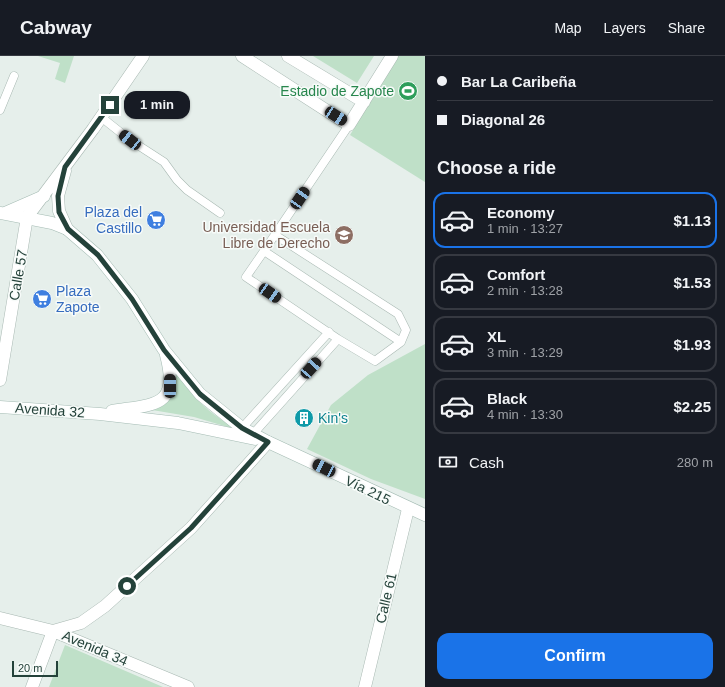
<!DOCTYPE html>
<html lang="en">
<head>
<meta charset="utf-8">
<style>
  :root { --surface:#171b24; --page:#242831; --text:#f1f3f6; --muted:#9ea1a6; --line:#363941; --accent:#1a73e8 }
  body { margin:0; font-family:Helvetica,sans-serif; background:var(--page); color:var(--text); height:100vh; display:flex; flex-direction:column; font-size:15px; white-space:nowrap }
  * { box-sizing:border-box; margin:0 }
  p { font-size:13px; color:var(--muted) }
  .icon { flex:none; width:22px; height:22px; fill:none; stroke:currentColor; stroke-width:2; stroke-linecap:round; stroke-linejoin:round }
  .map { position:relative; flex:1; overflow:hidden }
  .side { display:flex; flex-direction:column; background:var(--surface); width:300px }
  .side>* { flex:none }
  .hud { display:grid; align-content:center; height:88px; padding:0 12px; background:var(--surface) }
  .scale { position:absolute; left:12px; bottom:10px; width:46px; box-sizing:border-box; padding-left:4px; border:2px solid #24423a; border-top:0; font-size:11px; line-height:14px; white-space:nowrap; color:#24423a; -webkit-text-stroke:3px #f7fbf9; paint-order:stroke }
  .end { position:absolute; width:18px; height:18px; margin:-9px; border:5px solid #24423a; background:#fff; box-shadow:0 0 0 2px #fff }
  .from { border-radius:50% }
  .bubble { position:absolute; height:28px; border-radius:12px; background:var(--surface); box-shadow:0 1px 3px #0004; font-size:13px; font-weight:700; line-height:28px; text-align:center }
  .car { position:absolute; width:12px; height:24px; margin:-12px -6px; border-radius:5px; box-shadow:0 0 3px 1px #0007; background:linear-gradient(#222 24%,#8ab4d8 0 40%,#222 0 76%,#8ab4d8 0 86%,#222 0) }
  .hud b { display:flex; align-items:center; gap:14px; height:38px; font-size:15px }
  .hud b+b { border-top:1px solid var(--line) }
  .hud i { width:10px; height:10px; background:var(--text) }
  ul { padding:0; list-style:none }
  li { display:flex; align-items:center; gap:12px; height:56px; margin:0 8px 6px; padding:0 4px; border:2px solid var(--line); border-radius:12px }
  li div { flex:1 }
  li b { display:block; font-size:15px }
  li em { font-style:normal; font-weight:700 }
  li.on { border-color:var(--accent) }
  li>.icon { width:36px; height:36px; stroke-width:1.5 }
  h2 { padding:0 12px; font-size:18px; line-height:48px }
  .pay { display:flex; align-items:center; gap:10px; height:44px; padding:0 12px; font-size:15px }
  .pay p { margin-inline-start:auto }
  .cta { display:flex; gap:8px; margin-top:auto; padding:8px 12px }
  .cta a { flex:1; height:46px; border-radius:12px; background:var(--accent); color:#fff; font-size:16px; font-weight:700; line-height:46px; text-align:center }
  header { display:flex; align-items:center; gap:24px; box-sizing:border-box; height:56px; padding:0 20px; background:var(--surface); border-bottom:1px solid var(--line) }
  header strong { font-size:19px }
  nav { display:flex; gap:22px; margin-inline-start:auto; font-size:14px }
  main { display:flex; flex:1; min-height:0 }
  .map>svg:first-child { display:block }
  .green { fill:#bfe0c8 }
  .lines { fill:none; stroke-linecap:round; stroke-linejoin:round }
  .service-casing { stroke:#a8b8b2; stroke-width:9 }
  .minor-casing { stroke:#a8b8b2; stroke-width:13 }
  .tertiary-casing { stroke:#a8b8b2; stroke-width:13 }
  .secondary-casing { stroke:#a4bbb3; stroke-width:13 }
  .service { stroke:#fff; stroke-width:8 }
  .minor { stroke:#fff; stroke-width:12 }
  .tertiary { stroke:#fff; stroke-width:12 }
  .secondary { stroke:#fff; stroke-width:12 }
  .route { stroke:#24423a; stroke-width:5 }
  .labels { text-anchor:middle; stroke-width:3; stroke-linejoin:round; paint-order:stroke }
  .leisure-label { font-size:14px; fill:#27864d; stroke:#f7fbf9; text-anchor:end }
  .shop-label { font-size:14px; fill:#366cbe; stroke:#f7fbf9; text-anchor:end }
  .education-label { font-size:14px; fill:#785e54; stroke:#f7fbf9; text-anchor:end }
  .street-label { font-size:14px; fill:#24423a; stroke:#f7fbf9 }
  .culture-label { font-size:14px; fill:#0d838f; stroke:#f7fbf9; text-anchor:start }
</style>
</head>
<body>
<header>
<strong>Cabway</strong>
<nav><a>Map</a><a>Layers</a><a>Share</a></nav>
</header>
<main>
<div class="map">
<svg width="425" height="631" viewBox="0 0 425 631">
  <rect width="100%" height="100%" fill="#e6efeb"/>
  <path class="green" d="M38 0H74L65 27 55 23 60 7Z
    M313 0H374L357 27Z
    M398 0H425V126L350 79Z
    M425 288V443L371 423 307 393 331 349 368 319Z
    M172 309C190 340 207 356 238 374L194 361 146 353C174 348 178 337 172 309Z
    M65 589 163 631H49Z"/>
  <g class="lines">
    <g class="service-casing">
      <path id="service" d="M0 54 14 20
        M101 61 130 84 164 106 177 124 187 134 220 157
        M275 179 398 258 406 274 401 286
        M264 195 401 286 375 305 338 283 246 221Z
        M264 195 349 69
        M242 372 329 276
        M253 378 338 283"/>
    </g>
    <g class="minor-casing">
      <path id="minor" d="M242 0 349 69 392 0
        M288 0 364 46
        M0 324 27 161
        M0 562 53 575 188 631
        M53 575 81 567 105 550 191 472 268 386
        M32 631 53 575
        M365 631 408 453"/>
    </g>
    <g class="tertiary-casing">
      <path id="tertiary" d="M65 115 58 140 59 155 67 173
        M27 161 93 73 143 0"/>
    </g>
    <g class="secondary-casing">
      <path id="secondary" d="M0 157 52 167 67 173 97 199 132 243 164 294 200 338 242 372 268 386 425 459
        M5 157 44 140
        M0 351 100 358 178 367 255 383
        M112 355C154 348 180 352 166 299"/>
    </g>
    <use href="#service" class="service"/>
    <use href="#minor" class="minor"/>
    <use href="#tertiary" class="tertiary"/>
    <use href="#secondary" class="secondary"/>
  </g>
  <g class="lines">
    <path class="route" d="M110 49 65 111 58 140 59 156 68 173 98 199 132 243 164 294 200 338 242 372 268 386 191 472 127 530"/>
  </g>
  <defs>
    <g id="stadium-disc" transform="scale(1)"><circle r="9.5" fill="#2e9e5b" stroke="#f7fbf9"/><path d="M0-5a6.5 5 0 1 0 0 10a6.5 5 0 1 0 0-10ZM-3.5-1.8h7v3.6h-7Z" fill="#fff"/></g>
    <g id="supermarket-disc" transform="scale(1)"><circle r="9.5" fill="#3f7fe0" stroke="#f7fbf9"/><path d="M-6-5.5h2.5l.6 2H6L4.5 2H-2.5L-4.4-4H-6ZM-1.5 3.2a1.3 1.3 0 1 0 .1 0ZM3 3.2a1.3 1.3 0 1 0 .1 0Z" fill="#fff"/></g>
    <g id="university-disc" transform="scale(1)"><circle r="9.5" fill="#8d6e63" stroke="#f7fbf9"/><path d="M0-5L7-2L0 1L-7-2ZM-4 1L0 2.5L4 1V4Q0 6-4 4Z" fill="#fff"/></g>
    <g id="building-disc" transform="scale(1)"><circle r="9.5" fill="#0f9aa8" stroke="#f7fbf9"/><path d="M-4-6H4V6H1V3H-1V6H-4ZM-2.5-4.3h1.7v1.8h-1.7ZM.8-4.3h1.7v1.8H.8ZM-2.5-1h1.7V.8h-1.7ZM.8-1h1.7V.8H.8Z" fill="#fff"/></g>
  </defs>
  <g fill-rule="evenodd">
    <use href="#stadium-disc" x="408" y="35"/>
    <use href="#supermarket-disc" x="156" y="164"/>
    <use href="#university-disc" x="344" y="179"/>
    <use href="#supermarket-disc" x="42" y="243"/>
    <use href="#building-disc" x="304" y="362"/>
  </g>
  <g class="labels">
    <g class="leisure-label">
      <text x="394" y="40">Estadio de Zapote</text>
    </g>
    <g class="shop-label">
      <text x="142" y="161">Plaza del<tspan x="142" dy="16">Castillo</tspan></text>
      <text x="56" y="240" text-anchor="start">Plaza<tspan x="56" dy="16">Zapote</tspan></text>
    </g>
    <g class="education-label">
      <text x="330" y="176">Universidad Escuela<tspan x="330" dy="16">Libre de Derecho</tspan></text>
    </g>
    <g class="street-label">
      <text transform="translate(18 219) rotate(-80)" y="5">Calle 57</text>
      <text transform="translate(50 354) rotate(4)" y="5">Avenida 32</text>
      <text transform="translate(368 434) rotate(26)" y="5">Vía 215</text>
      <text transform="translate(386 542) rotate(-77)" y="5">Calle 61</text>
      <text transform="translate(95 592) rotate(23)" y="5">Avenida 34</text>
    </g>
    <g class="culture-label">
      <text x="318" y="367">Kin's</text>
    </g>
  </g>
</svg>
<div class="scale">20 m</div>
<i class="end from" style="left:127px;top:530px"></i>
<i class="end" style="left:110px;top:49px"></i>
<div class="bubble" style="left:124px;top:35px;width:66px">1 min</div>
<i class="car" style="left:336px;top:60px;rotate:123deg"></i>
<i class="car" style="left:130px;top:84px;rotate:308deg"></i>
<i class="car" style="left:300px;top:142px;rotate:34deg"></i>
<i class="car" style="left:270px;top:237px;rotate:124deg"></i>
<i class="car" style="left:311px;top:312px;rotate:42deg"></i>
<i class="car" style="left:170px;top:330px;rotate:0deg"></i>
<i class="car" style="left:324px;top:412px;rotate:296deg"></i>
</div>
<section class="side">
<div class="hud">
<b><i class="from"></i>Bar La Caribeña</b>
<b><i></i>Diagonal 26</b>
</div>
<h2>Choose a ride</h2>
<ul>
<li class="on"><svg class="icon" aria-label="car" viewBox="0 0 24 24"><path d="M5 17H2v-5l4-1 3-4h7l3 4 3 1v5h-3M9 17h6M6 11h13"/><circle cx="7" cy="17" r="2"/><circle cx="17" cy="17" r="2"/></svg><div><b>Economy</b><p>1 min · 13:27</p></div><em>$1.13</em></li>
<li><svg class="icon" aria-label="car" viewBox="0 0 24 24"><path d="M5 17H2v-5l4-1 3-4h7l3 4 3 1v5h-3M9 17h6M6 11h13"/><circle cx="7" cy="17" r="2"/><circle cx="17" cy="17" r="2"/></svg><div><b>Comfort</b><p>2 min · 13:28</p></div><em>$1.53</em></li>
<li><svg class="icon" aria-label="car" viewBox="0 0 24 24"><path d="M5 17H2v-5l4-1 3-4h7l3 4 3 1v5h-3M9 17h6M6 11h13"/><circle cx="7" cy="17" r="2"/><circle cx="17" cy="17" r="2"/></svg><div><b>XL</b><p>3 min · 13:29</p></div><em>$1.93</em></li>
<li><svg class="icon" aria-label="car" viewBox="0 0 24 24"><path d="M5 17H2v-5l4-1 3-4h7l3 4 3 1v5h-3M9 17h6M6 11h13"/><circle cx="7" cy="17" r="2"/><circle cx="17" cy="17" r="2"/></svg><div><b>Black</b><p>4 min · 13:30</p></div><em>$2.25</em></li>
</ul>
<div class="pay"><svg class="icon" aria-label="cash" viewBox="0 0 24 24"><path d="M3 7h18v10H3z"/><circle cx="12" cy="12" r="2"/></svg>Cash<p>280 m</p></div>
<div class="cta"><a>Confirm</a></div>
</section>
</main>
</body>
</html>
